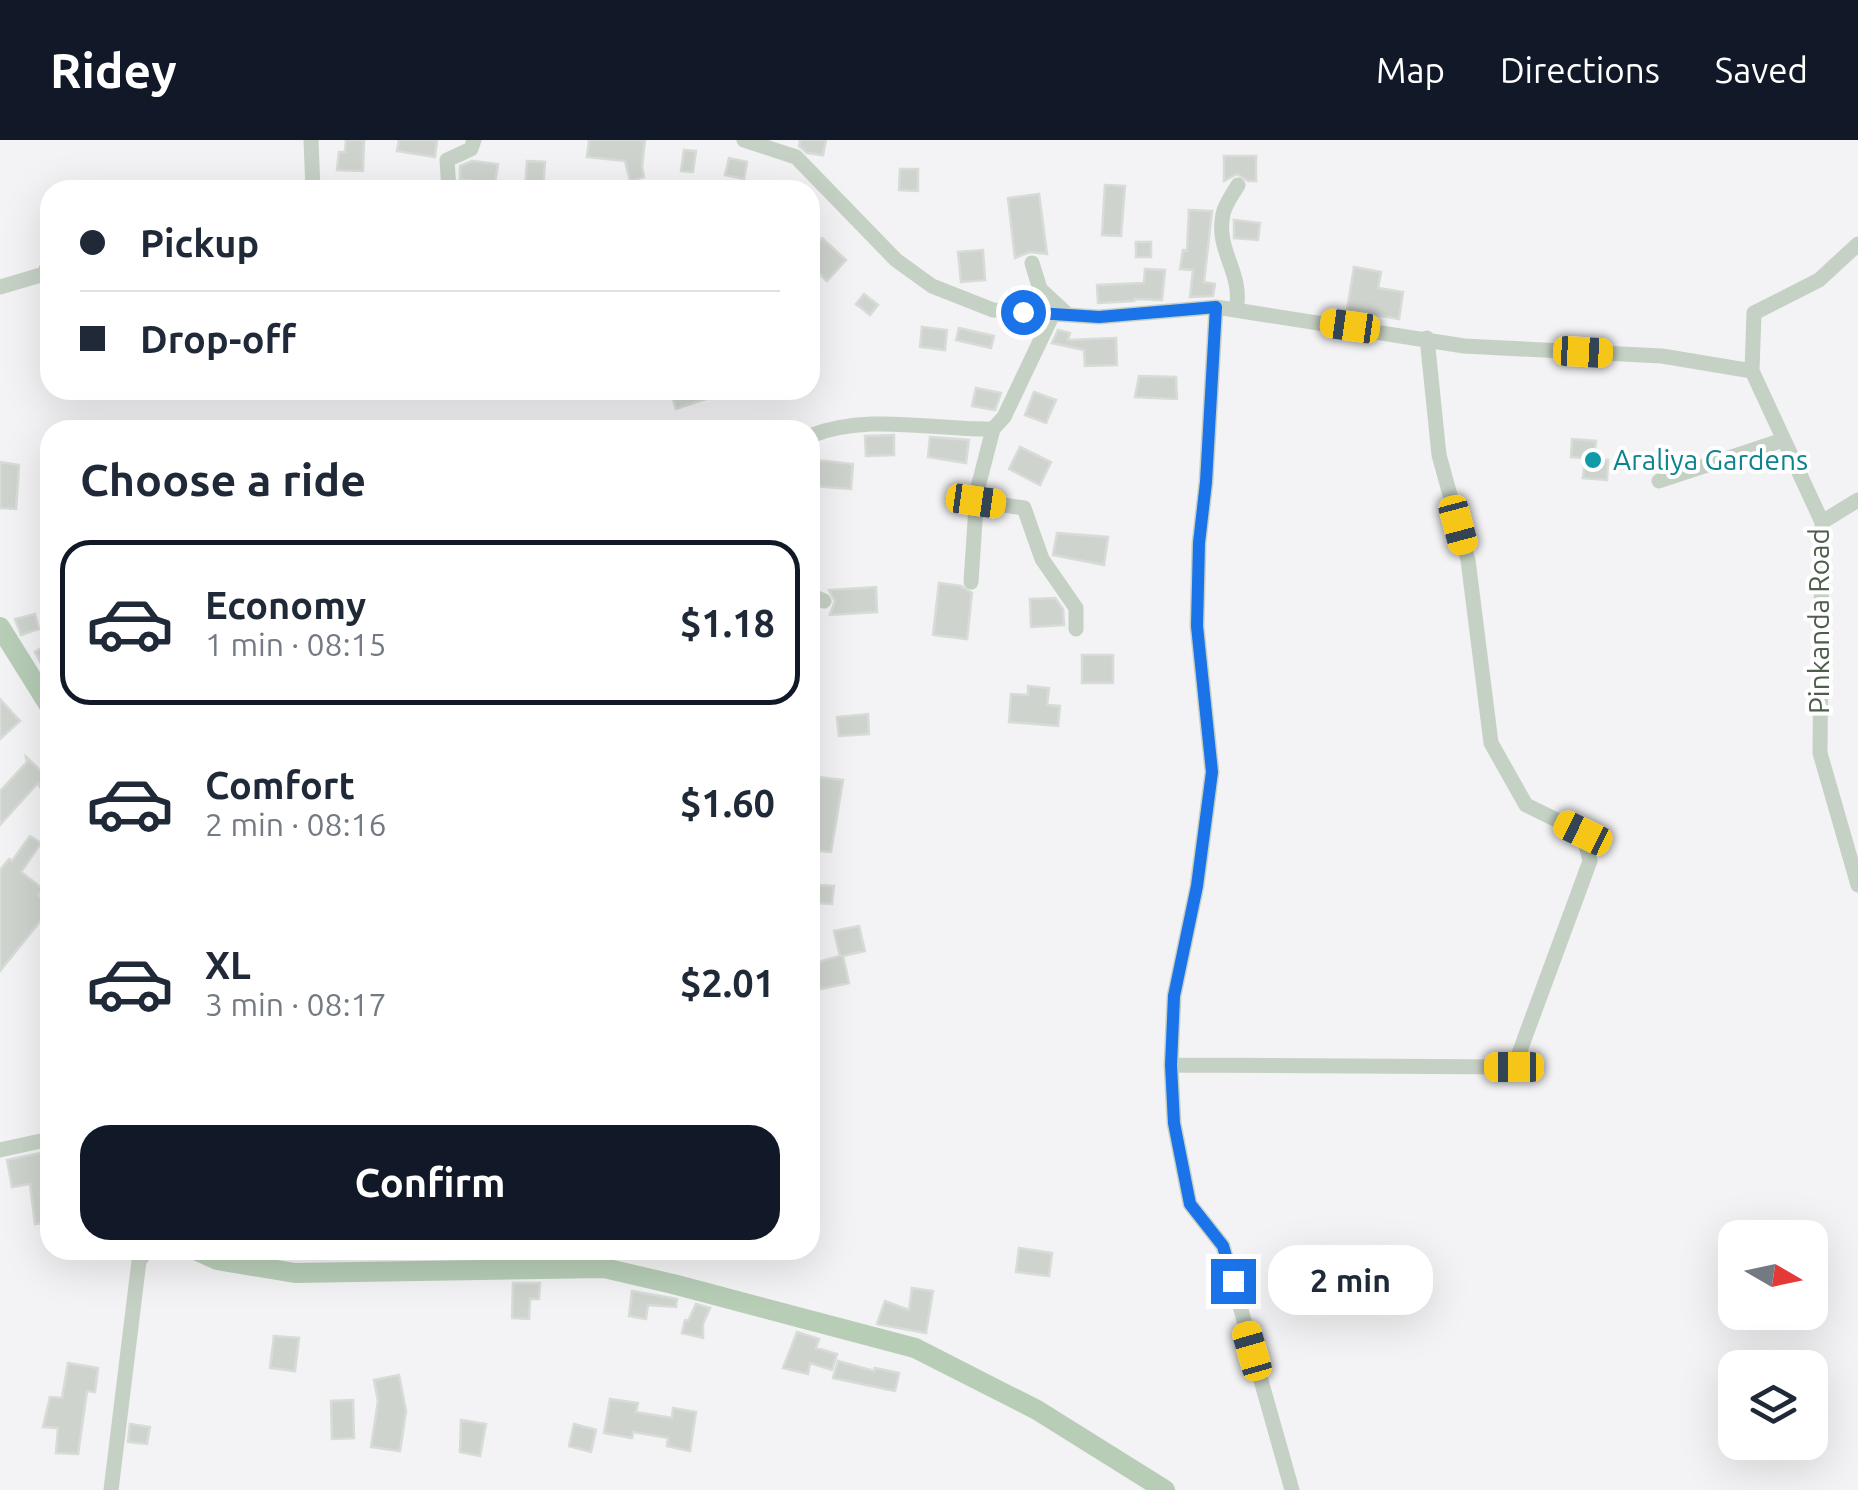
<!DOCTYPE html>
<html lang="en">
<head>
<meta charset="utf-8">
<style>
  :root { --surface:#fff; --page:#f6f6f7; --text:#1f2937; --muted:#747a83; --line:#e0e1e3; --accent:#111827 }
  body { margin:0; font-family:Ubuntu,sans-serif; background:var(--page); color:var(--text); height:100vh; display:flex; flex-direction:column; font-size:38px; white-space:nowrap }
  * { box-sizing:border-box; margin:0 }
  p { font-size:32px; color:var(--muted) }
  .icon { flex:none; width:55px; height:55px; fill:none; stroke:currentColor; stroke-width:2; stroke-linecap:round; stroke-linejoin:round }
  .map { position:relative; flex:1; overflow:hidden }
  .details { position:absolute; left:40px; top:280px; width:780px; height:840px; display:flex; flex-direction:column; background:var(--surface); border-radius:30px; box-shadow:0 10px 40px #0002 }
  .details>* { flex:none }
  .top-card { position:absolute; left:40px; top:40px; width:780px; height:220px; border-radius:30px; box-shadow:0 10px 40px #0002; display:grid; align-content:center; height:220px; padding:0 40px; background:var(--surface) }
  .needle { width:65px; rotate:99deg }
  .fabs { position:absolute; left:1718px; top:1080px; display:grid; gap:20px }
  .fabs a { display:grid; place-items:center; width:110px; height:110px; border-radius:20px; background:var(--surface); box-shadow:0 10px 40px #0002; font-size:50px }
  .end { position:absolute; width:45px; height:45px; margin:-22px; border:12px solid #1a73e8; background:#fff; box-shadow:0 0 0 5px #fff }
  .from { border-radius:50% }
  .bubble { position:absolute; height:70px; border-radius:30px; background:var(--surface); box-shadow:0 10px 40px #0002; font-size:32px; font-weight:700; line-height:70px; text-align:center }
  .car { position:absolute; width:30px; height:60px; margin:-30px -15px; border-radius:12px; box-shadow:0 0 8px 2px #0007; background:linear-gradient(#f5c518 24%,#345 0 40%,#f5c518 0 76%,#345 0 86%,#f5c518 0) }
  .top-card b { display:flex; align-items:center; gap:35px; height:95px; font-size:38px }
  .top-card b+b { border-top:2px solid var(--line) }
  .top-card i { width:25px; height:25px; background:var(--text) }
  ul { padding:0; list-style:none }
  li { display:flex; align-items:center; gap:30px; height:165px; margin:0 20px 15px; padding:0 20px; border:5px solid transparent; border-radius:30px }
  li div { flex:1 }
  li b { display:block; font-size:38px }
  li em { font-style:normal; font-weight:700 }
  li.active { border-color:var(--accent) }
  li>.icon { width:90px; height:90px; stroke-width:1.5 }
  h2 { padding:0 40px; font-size:45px; line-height:120px }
  .action { display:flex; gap:20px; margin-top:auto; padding:20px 40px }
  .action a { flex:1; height:115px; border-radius:30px; background:var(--accent); color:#fff; font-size:40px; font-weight:700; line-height:115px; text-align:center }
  header { display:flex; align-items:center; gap:60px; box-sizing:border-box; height:140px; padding:0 50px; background:var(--accent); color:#fff }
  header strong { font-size:48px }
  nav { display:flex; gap:55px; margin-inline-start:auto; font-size:35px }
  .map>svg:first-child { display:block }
  .building { fill:#ced3cd; stroke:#d7dcd8; stroke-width:2.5 }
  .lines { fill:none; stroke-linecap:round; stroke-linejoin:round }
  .minor { stroke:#c6d1c5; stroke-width:15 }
  .major { stroke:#b7cdb6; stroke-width:20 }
  .route { stroke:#1a73e8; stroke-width:12 }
  .culture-dot { fill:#0f9aa8; stroke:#fff; stroke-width:4 }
  .labels { text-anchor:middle; stroke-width:8; stroke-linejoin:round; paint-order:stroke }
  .culture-label { font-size:28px; fill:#0d838f; stroke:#fff; text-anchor:start }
  .street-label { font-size:28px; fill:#4e5d4c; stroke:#fff }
</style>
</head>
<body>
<header>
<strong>Ridey</strong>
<nav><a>Map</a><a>Directions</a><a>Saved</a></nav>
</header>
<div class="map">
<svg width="1858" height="1350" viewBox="0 0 1858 1350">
  <rect width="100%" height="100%" fill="#f3f2f4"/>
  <path class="building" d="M346 0H364L363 31 337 30 339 12H345Z
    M399 0H437L435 17 397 11Z
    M589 0H645L642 27 644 37 630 41 625 21 587 17Z
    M800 0H826L823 15 807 13 799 6Z
    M684 10 696 11 693 32 681 31Z
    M1224 16H1256V41H1248L1237 34 1224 41Z
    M729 18 747 22 744 39 725 35Z
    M472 21 498 24 495 44 460 39V26Z
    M527 21 545 22 543 50H525Z
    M900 29H918V51L899 50Z
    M1105 45 1125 46 1121 96 1102 95Z
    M1039 54 1047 114 1030 112 1015 118 1008 58Z
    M1189 70 1212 71 1204 142 1215 144 1213 156 1190 157 1193 130 1180 129 1183 110 1187 111Z
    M1234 80 1260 83 1258 100 1234 98Z
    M822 98 846 120 827 141 810 126V112Z
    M1136 102H1151V117H1136Z
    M983 110 985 140 961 142 958 112Z
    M1354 127 1381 132 1378 148 1403 152 1399 179 1347 170Z
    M1145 129 1165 130 1162 160 1134 159V161L1098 163 1097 145 1144 143Z
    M864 154 878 165 870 175 856 164Z
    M922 187 947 190 945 210 920 207Z
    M959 188 994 196 991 208 956 200Z
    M1058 190 1070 193 1068 200 1116 198 1117 225 1085 226 1084 210 1052 203Z
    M1139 236 1176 237 1177 259 1135 257Z
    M976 248 1001 253 995 270 972 266Z
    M670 250H726L727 252 676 269Z
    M1034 252 1056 260 1046 283 1025 275Z
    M894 295V315L866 316 865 296Z
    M930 297 969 300 966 323 928 317Z
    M1572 299 1596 301 1594 319 1571 317Z
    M1020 307 1051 322 1040 345 1009 329Z
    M1585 318 1608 320 1607 340 1583 338Z
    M816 320 853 324 851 349 814 346Z
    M0 322 19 325 16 369 0 368Z
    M1057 393 1108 397 1104 425 1053 415Z
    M939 443 961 446 972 453 967 499 933 495Z
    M876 447 877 472 830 475 835 461 829 450Z
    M1055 458 1063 469 1064 485 1031 487 1030 459Z
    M35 474 39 489 21 495 15 479Z
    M50 502V541L35 512Z
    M1082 515H1113V543H1082Z
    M1028 546 1049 548 1047 565 1060 566 1058 586 1009 582 1011 554 1028 555Z
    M0 559 20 581 0 599Z
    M868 574 869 594 839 596 837 577Z
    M26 617 50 639V667L38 643 0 685V651L27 622Z
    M810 636 843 640 831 712 810 710Z
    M30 696 41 703 21 732 43 749 38 755 50 764V769L0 831V730L9 719 12 721Z
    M817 745 834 746 832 764 816 763Z
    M859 786 865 811 843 816 849 843 816 850 811 824 840 816 834 791Z
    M50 1011V1082L35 1084 30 1044 12 1047 7 1020Z
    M1019 1108 1052 1113 1049 1136 1016 1132Z
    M513 1143H540L539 1159H530L529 1179 512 1178Z
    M912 1148 933 1151 926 1193 877 1184 885 1161 909 1170Z
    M632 1151 677 1159 676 1167 648 1165 646 1179 629 1176Z
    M696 1164 710 1168 703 1184V1198L682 1193 685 1180 688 1181Z
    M797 1192 819 1199 816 1208 837 1214 832 1230 810 1223 808 1234 783 1228Z
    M274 1196 299 1198 295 1231 270 1228Z
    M838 1221 874 1231 875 1228 899 1233 895 1251 833 1238Z
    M68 1223 98 1228 95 1252 87 1251 78 1314 56 1313 58 1288 43 1287 50 1257 62 1258Z
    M399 1235 406 1271 400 1311 371 1307 378 1261 374 1240Z
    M610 1259 638 1263 636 1272 672 1278 673 1268 696 1272 690 1311 667 1306 668 1298 633 1292 632 1298 604 1293Z
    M353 1260 354 1298 332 1299 331 1261Z
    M461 1280 486 1284 480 1316 460 1312Z
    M130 1284 150 1287 147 1304 128 1302Z
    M574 1284 596 1290 591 1312 569 1306Z"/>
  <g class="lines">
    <path class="minor" d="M311 0 313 50
      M744 0 796 17 896 120 932 146 993 170 1099 177 1216 167 1464 206 1662 216 1752 231
      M449 50 447 20 471 9 474 0
      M1858 104 1819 140 1754 173 1752 231 1822 382 1820 613 1858 745
      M1032 123 1040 149 1068 175
      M0 147 44 134 50 121
      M1216 167 1206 342 1199 403 1197 486 1212 632 1197 746 1174 856 1171 925 1174 983 1190 1064 1223 1106 1292 1350
      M1236 170C1244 133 1215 111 1223 74 1225 64 1233 54 1238 45
      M810 296C867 273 933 290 993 289L1004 277 1053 174
      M1659 341 1783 300
      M976 361 1024 368 1042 419 1076 468V489
      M1822 382 1858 360
      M971 442 977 351 993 289
      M810 455 824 461
      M1171 925 1514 927 1590 721 1583 693 1526 665 1491 603 1468 420 1439 315 1427 198
      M0 1010 50 999
      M111 1350 139 1121 147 1110"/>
    <path class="major" d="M0 487 50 567
      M195 1110 217 1120 295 1133 604 1128 673 1144 915 1208 1037 1270 1165 1350"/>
  </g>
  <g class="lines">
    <path class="route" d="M1023 172 1099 177 1216 167 1206 342 1199 403 1197 486 1212 632 1197 746 1174 856 1171 925 1174 983 1190 1064 1223 1106 1233 1141"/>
  </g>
  <circle class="culture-dot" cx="1593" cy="320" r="10"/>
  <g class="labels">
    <g class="culture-label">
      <text x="1613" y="330">Araliya Gardens</text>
    </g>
    <g class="street-label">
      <text transform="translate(1819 481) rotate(-90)" y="10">Pinkanda Road</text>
    </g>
  </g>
</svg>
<div class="fabs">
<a><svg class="needle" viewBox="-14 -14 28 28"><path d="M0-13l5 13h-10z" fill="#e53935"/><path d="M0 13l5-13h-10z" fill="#747a83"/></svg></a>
<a><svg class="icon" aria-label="layers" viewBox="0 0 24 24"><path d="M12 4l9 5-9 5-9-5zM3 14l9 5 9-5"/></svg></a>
</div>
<i class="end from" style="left:1023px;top:172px"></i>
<i class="end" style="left:1233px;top:1141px"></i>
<div class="bubble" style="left:1268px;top:1105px;width:165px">2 min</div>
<i class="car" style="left:1350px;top:186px;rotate:278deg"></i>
<i class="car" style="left:1583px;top:212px;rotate:93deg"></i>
<i class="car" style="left:976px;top:361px;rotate:98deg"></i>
<i class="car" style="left:1458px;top:385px;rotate:165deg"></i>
<i class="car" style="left:1583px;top:693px;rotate:296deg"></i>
<i class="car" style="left:1514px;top:927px;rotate:270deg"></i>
<i class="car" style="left:1252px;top:1211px;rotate:344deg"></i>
<div class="top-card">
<b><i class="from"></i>Pickup</b>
<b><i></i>Drop-off</b>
</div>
<section class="details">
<h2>Choose a ride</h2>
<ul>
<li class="active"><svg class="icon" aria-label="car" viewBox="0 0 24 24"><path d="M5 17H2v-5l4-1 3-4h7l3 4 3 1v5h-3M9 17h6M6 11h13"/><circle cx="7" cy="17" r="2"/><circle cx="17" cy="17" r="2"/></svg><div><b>Economy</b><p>1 min · 08:15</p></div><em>$1.18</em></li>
<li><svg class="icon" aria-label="car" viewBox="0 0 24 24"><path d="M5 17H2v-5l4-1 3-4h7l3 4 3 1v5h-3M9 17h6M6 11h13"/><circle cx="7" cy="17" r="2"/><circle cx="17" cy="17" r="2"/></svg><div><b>Comfort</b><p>2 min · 08:16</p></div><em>$1.60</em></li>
<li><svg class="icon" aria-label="car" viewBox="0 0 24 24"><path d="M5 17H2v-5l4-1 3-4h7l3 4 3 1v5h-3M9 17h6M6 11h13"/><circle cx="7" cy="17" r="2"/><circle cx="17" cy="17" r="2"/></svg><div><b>XL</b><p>3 min · 08:17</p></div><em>$2.01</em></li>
</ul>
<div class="action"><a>Confirm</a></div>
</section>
</div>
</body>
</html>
